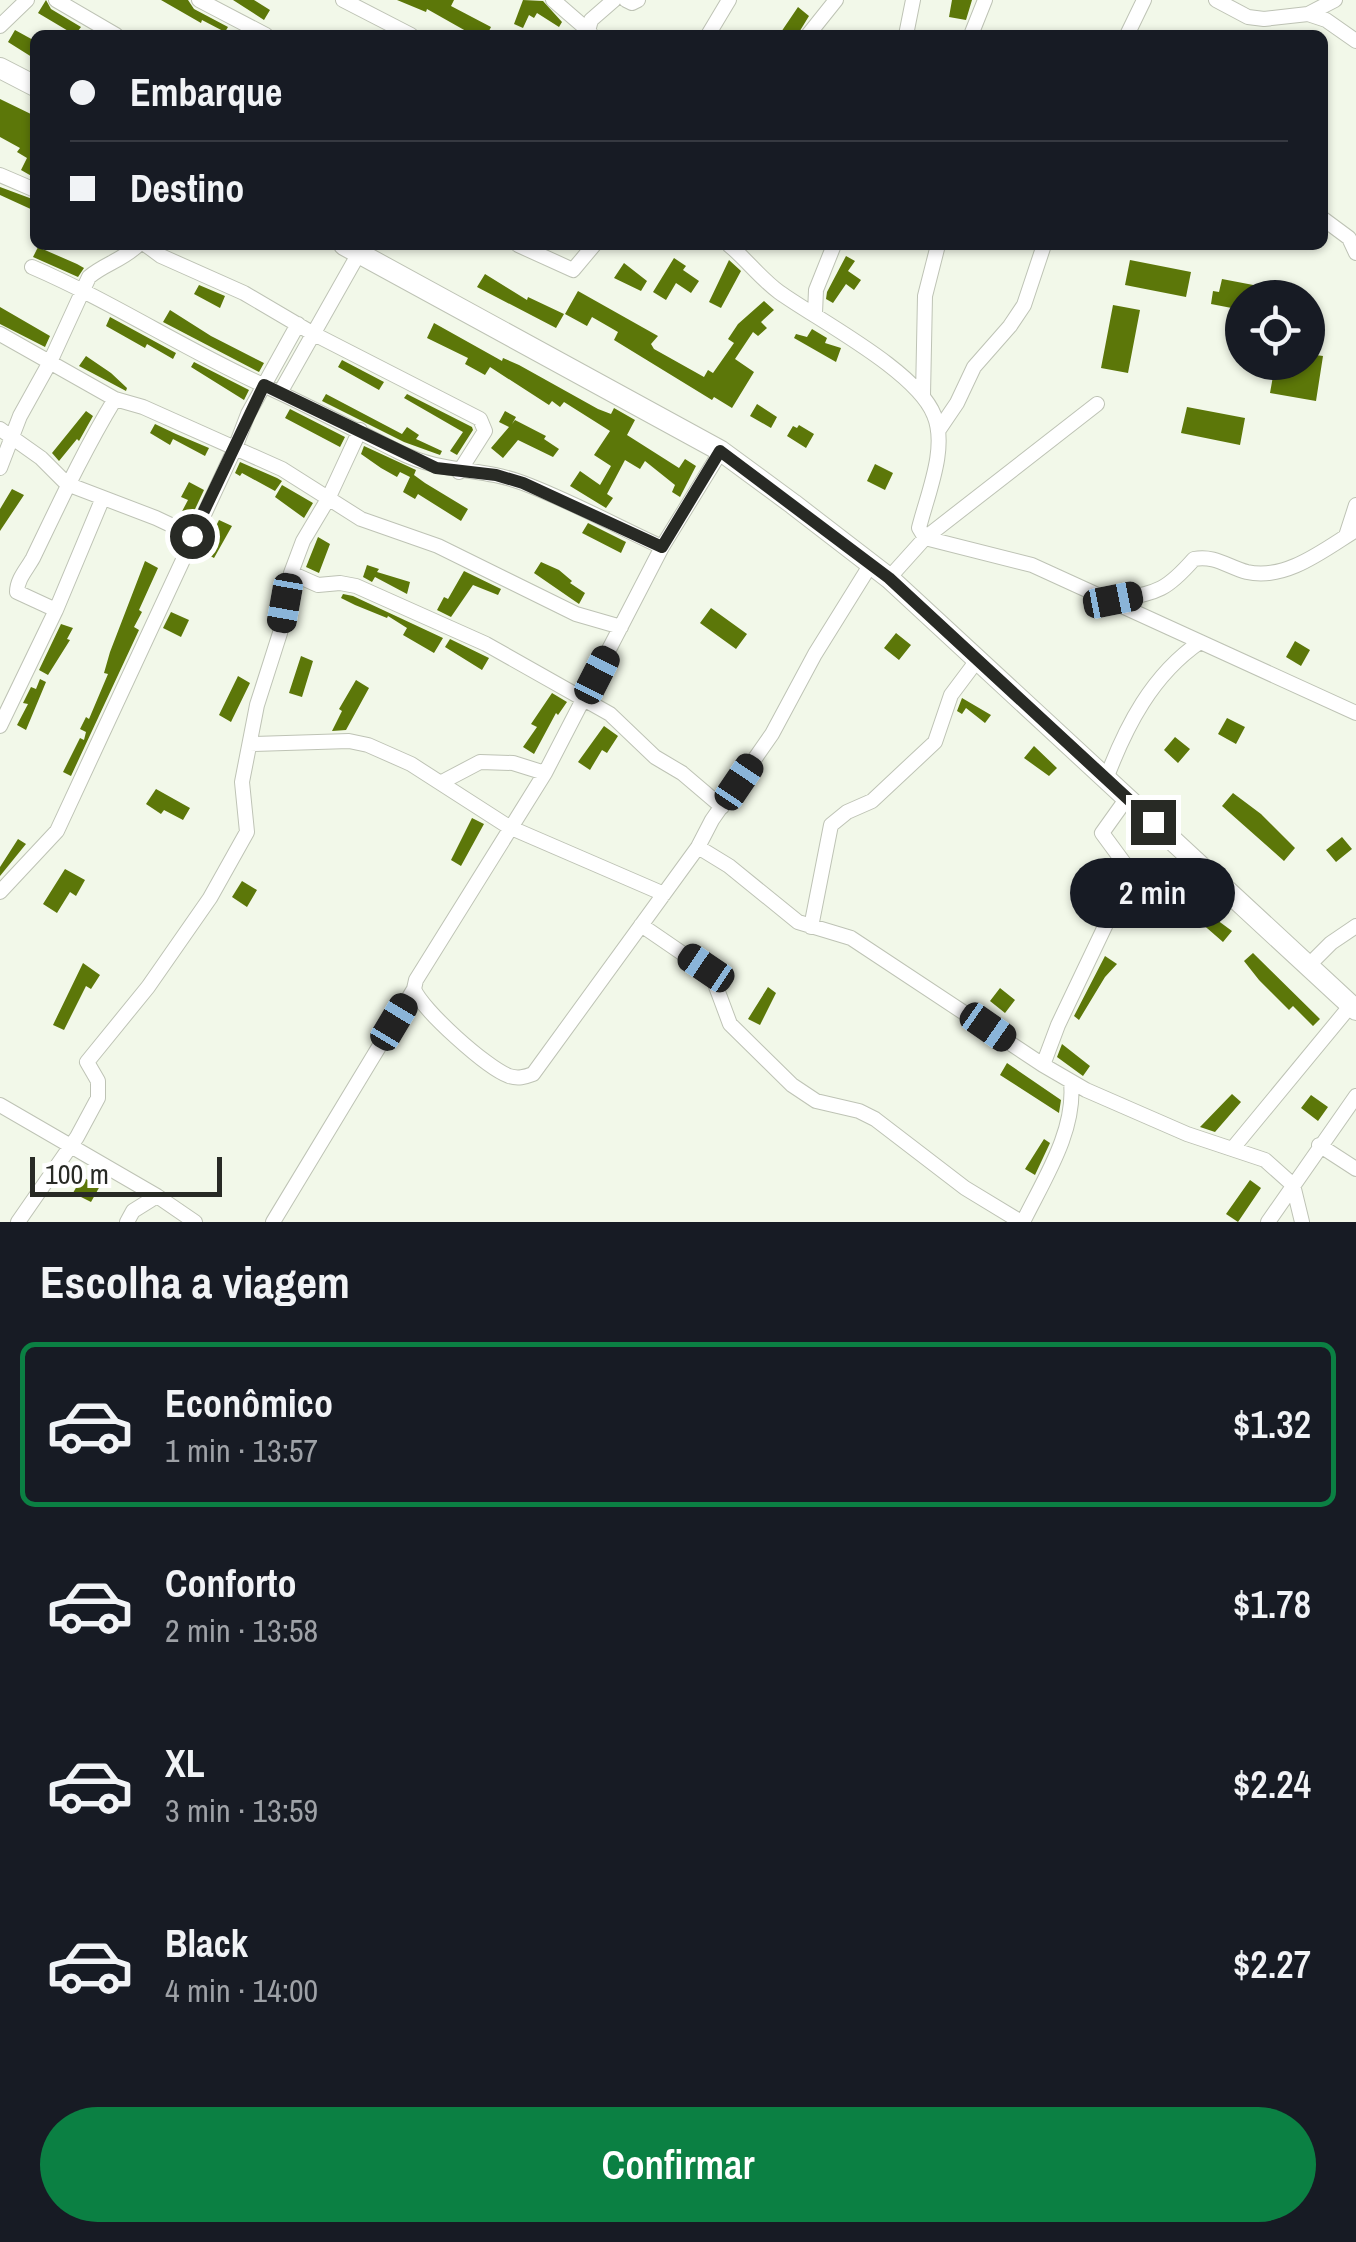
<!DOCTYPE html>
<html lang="pt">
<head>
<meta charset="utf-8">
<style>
  :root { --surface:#171b24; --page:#242831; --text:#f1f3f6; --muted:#9ea1a6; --line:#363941; --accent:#0b8043 }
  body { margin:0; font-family:"Archivo Narrow",sans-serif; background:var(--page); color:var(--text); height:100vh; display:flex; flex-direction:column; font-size:38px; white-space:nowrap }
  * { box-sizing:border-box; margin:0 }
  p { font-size:32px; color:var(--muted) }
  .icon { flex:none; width:55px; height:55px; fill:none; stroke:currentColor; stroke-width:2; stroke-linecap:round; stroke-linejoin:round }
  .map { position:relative; height:1222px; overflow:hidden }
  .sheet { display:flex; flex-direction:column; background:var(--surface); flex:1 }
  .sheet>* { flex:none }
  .guide { position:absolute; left:30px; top:30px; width:1298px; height:220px; border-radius:15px; box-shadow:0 2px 8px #0004; display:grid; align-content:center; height:220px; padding:0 40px; background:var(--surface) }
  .controls { position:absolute; left:1225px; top:280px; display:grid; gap:20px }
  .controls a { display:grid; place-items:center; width:100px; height:100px; border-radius:50%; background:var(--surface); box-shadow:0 2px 8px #0004; font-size:50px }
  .scale { position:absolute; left:30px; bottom:25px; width:192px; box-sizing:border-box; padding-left:10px; border:5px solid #282a25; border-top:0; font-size:28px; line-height:35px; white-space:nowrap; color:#282a25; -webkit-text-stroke:8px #fff; paint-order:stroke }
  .end { position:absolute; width:45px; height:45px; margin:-22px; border:12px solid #282a25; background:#fff; box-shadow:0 0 0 5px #fff }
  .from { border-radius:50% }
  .bubble { position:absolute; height:70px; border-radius:35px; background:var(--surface); box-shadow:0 2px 8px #0004; font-size:32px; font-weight:600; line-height:70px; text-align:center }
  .car { position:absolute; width:30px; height:60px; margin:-30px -15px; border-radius:12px; box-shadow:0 0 8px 2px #0007; background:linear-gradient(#222 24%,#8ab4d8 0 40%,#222 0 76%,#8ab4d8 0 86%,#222 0) }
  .guide b { display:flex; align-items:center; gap:35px; height:95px; font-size:38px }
  .guide b+b { border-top:2px solid var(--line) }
  .guide i { width:25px; height:25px; background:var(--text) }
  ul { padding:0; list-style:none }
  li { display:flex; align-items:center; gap:30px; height:165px; margin:0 20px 15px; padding:0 20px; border:5px solid transparent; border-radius:15px }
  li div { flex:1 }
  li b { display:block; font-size:38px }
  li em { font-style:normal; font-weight:600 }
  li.selected { border-color:var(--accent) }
  li>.icon { width:90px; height:90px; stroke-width:1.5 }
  h2 { padding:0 40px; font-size:45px; line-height:120px }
  .cta { display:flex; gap:20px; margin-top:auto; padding:20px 40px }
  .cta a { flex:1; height:115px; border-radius:60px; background:var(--accent); color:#fff; font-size:40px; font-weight:600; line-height:115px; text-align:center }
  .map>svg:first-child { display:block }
  .building { fill:#5c7709 }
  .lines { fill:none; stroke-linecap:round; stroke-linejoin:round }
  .minor-casing { stroke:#bec3b5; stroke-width:16 }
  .secondary-casing { stroke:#bec3b5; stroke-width:22 }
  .minor { stroke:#fff; stroke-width:14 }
  .secondary { stroke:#fff; stroke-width:20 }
  .route { stroke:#282a25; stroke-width:12 }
</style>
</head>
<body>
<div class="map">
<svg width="1356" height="1222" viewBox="0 0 1356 1222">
  <rect width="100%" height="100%" fill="#f2f8e9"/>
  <path class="building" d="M46 0 51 9 81 27 75 35 38 13Z
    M161 0H188L194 9 228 27 225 32 202 20 201 23Z
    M233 0H254L270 10 264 20Z
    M397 0H454L451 6 491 27 487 35H473L427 9 426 12Z
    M523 0 543 1 562 22 559 27 537 13 534 18 529 15 523 28 514 24Z
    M952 0H972L966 20 949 17Z
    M798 7 809 16 798 34 779 35Z
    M15 30 35 41V59L8 42Z
    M0 99 35 116V178L21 170 27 158 17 152 20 148 0 137Z
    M0 187 35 200V211L0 195Z
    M38 247 77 264 84 268 78 277 33 257Z
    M846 256 855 261 848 271 861 280 854 290 846 284 833 303 826 299 827 292Z
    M674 258 686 266 683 270 699 281 691 293 676 283 666 300 653 292Z
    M729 260 741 271 721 308 709 302Z
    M1130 260 1191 272 1186 297 1125 285Z
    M624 263 647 281 641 291 614 278Z
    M485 274 527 300 528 297 564 314 556 328 477 287Z
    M1222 279 1269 288 1268 298H1242V310L1211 304 1213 291 1219 292Z
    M199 285 225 296 220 308 194 294Z
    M578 291 658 336 651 344 654 349 704 377 708 370 713 373 734 343 728 339 738 324 764 301 774 310 761 322 767 328 758 336 753 332 735 359 754 372 732 408 714 397 712 400 614 340 618 332 592 317 587 326 565 314Z
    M1113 305 1140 310 1128 373 1101 368Z
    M0 307 50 336 45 347 0 324Z
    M170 310 211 336 264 363 259 372 163 322Z
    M110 317 176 353 173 359 147 344 145 348 106 326Z
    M434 323 502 361 503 358 519 365 598 409 611 414 614 408 635 420 627 435 679 468 685 459 696 466 680 497 672 492 675 485 645 461 640 469 625 460 607 494 613 498 606 508 570 486 580 471 600 485 611 466 594 455 610 431 564 402 560 407 552 401 549 405 490 367 485 375 465 364 468 358 427 338Z
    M812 329 827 338 825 343 841 348 836 362 794 338 796 334 807 337Z
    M1308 354 1323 356 1316 401 1270 393 1275 365 1289 367 1290 362H1308Z
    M86 356 111 373 127 388 126 391 79 366Z
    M342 360 384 382 379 390 338 367Z
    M194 362 249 390 244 400 191 367Z
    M326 394 402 434 407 427 419 435 416 439 442 451 440 455 404 442 322 401Z
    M407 394 472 427 473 430 457 455 450 451 463 432 404 398Z
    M757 404 777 417 771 428 750 416Z
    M1187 407 1245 418 1240 445 1181 433Z
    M290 409 345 437 340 447 285 418Z
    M86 411 93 416 79 441 77 439 59 461 52 453Z
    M505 411 516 417 512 424 515 420 546 436 544 439 559 449 553 457 518 440 503 458 491 448 509 427 499 422Z
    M155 424 176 434 209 448 205 456 173 439 170 445 150 433Z
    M799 425 814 434 806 448 787 436 793 426 797 428Z
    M364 446 416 470 414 475 425 483 468 509 461 521 418 494 415 499 403 492 410 477 400 472 397 477 381 468 361 454Z
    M240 462 277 478 282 481 275 491 242 473 240 476 235 473Z
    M875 464 893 473 885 490 867 481Z
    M189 482 204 490 189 522 179 517 188 500 181 497Z
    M282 485 313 503 304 518 275 497Z
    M12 489 24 495 0 531V509Z
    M219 520 232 526 214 558 203 552Z
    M588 523 626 542 621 553 582 533Z
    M318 537 330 544 319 573 306 567Z
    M145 561 158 568 139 610 142 612 134 627 139 630 71 776 63 772 80 738 84 740 86 732 80 729 86 717 89 719 108 674 104 673 110 652Z
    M541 562 559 570 572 581 570 583 585 593 579 604 534 573Z
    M367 565 379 569 377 572 410 582 407 594 375 577 372 582 363 577Z
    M464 571 501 589 498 595 473 585 451 617 437 610 444 597 448 599Z
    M343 594 353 596 443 638 434 653 403 635 407 628 388 616 387 618 355 605 341 598Z
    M711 608 747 634 736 649 700 623Z
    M171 612 189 620 181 637 163 628Z
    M61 624 73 628 67 639 70 640 48 675 39 670Z
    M896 633 911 645 899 660 884 648Z
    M450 639 489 658 482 670 445 647Z
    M1295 641 1310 650 1301 666 1286 657Z
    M301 656 313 661 302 697 289 693Z
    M238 676 250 683 231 722 219 715Z
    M40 679 46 682 26 730 17 725 28 704 23 703 31 687 36 689Z
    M356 680 369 688 346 730 332 731 342 711 339 709Z
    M552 693 567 702 558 715 556 713 534 754 523 747 537 727 531 724Z
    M962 698 991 715 985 723 966 708 962 714 957 711Z
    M1227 718 1245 727 1236 744 1218 734Z
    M604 726 618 736 607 753 602 750 590 770 578 762Z
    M1175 737 1190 749 1178 763 1164 750Z
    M1034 746 1057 768 1049 776 1024 758Z
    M156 789 190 808 183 820 164 810 161 814 146 804Z
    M1233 793 1261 814 1295 848 1284 861 1222 806Z
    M472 818 484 824 461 866 451 860Z
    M1342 837 1352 849 1336 862 1326 850Z
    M18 839 26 844 0 876V867Z
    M1141 859 1154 869 1152 872 1232 931 1223 942 1192 915 1166 898 1163 903 1143 887 1148 881 1138 873 1137 864Z
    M65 869 85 880 76 896 70 892 57 913 43 904Z
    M242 881 257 890 247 907 232 897Z
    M1253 953 1320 1019 1313 1026 1293 1006 1289 1010 1259 980 1244 961Z
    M1105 956 1117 964 1105 977 1079 1020 1074 1016Z
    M83 963 100 975 91 989 86 986 64 1030 53 1025Z
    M768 987 776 993 760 1025 748 1019Z
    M1000 988 1015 1000 1005 1013 990 1001Z
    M1062 1044 1090 1066 1083 1076 1057 1057Z
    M1007 1063 1061 1100 1059 1113 1000 1075Z
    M1232 1094 1241 1102 1215 1132 1200 1127Z
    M1311 1095 1328 1107 1318 1121 1301 1108Z
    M1044 1139 1050 1143 1035 1175 1025 1169Z
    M82 1177 100 1186 91 1202 73 1193Z
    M1250 1180 1261 1188 1238 1222 1226 1214Z"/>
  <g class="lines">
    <g class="minor-casing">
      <path id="minor" d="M56 0 116 35
        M199 0 266 35
        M343 0 411 35
        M553 0 590 32
        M626 0 632 3 638 0
        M1216 0 1248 17 1264 19 1308 14 1326 20 1356 41
        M1308 14 1335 0
        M0 26 27 0
        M587 35 591 20 614 0
        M708 35 729 0
        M808 35 836 0
        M906 35 913 0
        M971 35 985 0
        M1127 35 1144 0
        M0 175 35 190
        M1322 218 1349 238 1356 253
        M146 245 161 256 244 293 312 333 480 419 485 431 459 472
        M518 245 573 270 594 245
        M729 245C747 260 760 278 779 292 818 320 917 371 934 415 948 448 927 495 919 528L925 538 1032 565 1356 713
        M32 267C111 301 184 349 263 385 309 406 353 429 399 452 443 474 481 467 523 483 571 501 616 526 662 547
        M815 313 816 290 834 245
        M0 334 115 399 143 407 282 469 361 519 438 546 576 614 621 627
        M281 391 359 253
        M923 395 925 296 938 245
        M0 429 41 458 67 484 156 518 192 535
        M938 431 957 403 974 367 1010 326 1024 305 1044 245
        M721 451 662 547 545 773 416 980 414 989C422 1010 487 1068 509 1076 518 1079 525 1077 533 1074L698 847 712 820 772 734 815 654 871 564
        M0 468 20 416 50 362 89 277C104 264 123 260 138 245
        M1346 536 1356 505
        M291 573 318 585 340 583 356 586 486 644 610 714 655 757 682 773 722 807
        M889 578 925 538 1097 404
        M1114 600C1157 592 1164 593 1194 559 1215 555 1228 567 1247 572 1286 581 1325 549 1356 530
        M56 610 17 592C17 579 27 569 33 558 59 504 84 450 115 399
        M0 726 56 610 102 500
        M250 744 349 741 368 745 411 764 509 827 664 894
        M1106 779C1126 726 1152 675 1200 642
        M442 782 480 762 513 763 545 773
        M698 847 729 866 798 922 851 938 1043 1065 1086 1090 1187 1134 1265 1160 1293 1185 1302 1222
        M0 892 57 831 235 448 248 414 298 324
        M641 925 711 973 730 1024 792 1085 816 1101 859 1111 875 1119 965 1188 1021 1222
        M811 927 831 825 847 812 872 801 935 742 951 695 978 659
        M1309 965 1331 943 1356 926
        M1043 1065 1058 1025 1128 878 1127 867 1102 833 1127 798
        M0 1105 157 1196 195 1222
        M1319 1145 1356 1169
        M1233 1148 1351 1005
        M18 1222 77 1137 98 1098V1081L87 1062 148 987 210 898 247 832 242 782 257 705 280 633 291 573 303 541 328 499 360 430
        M127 1222 133 1211 157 1196
        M273 1222 414 989
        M1023 1222C1044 1179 1076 1131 1071 1082
        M1268 1222 1356 1096"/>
    </g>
    <g class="secondary-casing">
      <path id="secondary" d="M0 68 35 86
        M344 245 721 451 793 504 889 578 1356 1010"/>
    </g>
    <use href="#minor" class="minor"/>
    <use href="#secondary" class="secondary"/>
  </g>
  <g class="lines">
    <path class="route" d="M192 536 264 385 436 468 496 475 523 483 662 547 720 451 889 578 1153 822"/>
  </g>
</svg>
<div class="controls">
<a><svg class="icon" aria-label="locate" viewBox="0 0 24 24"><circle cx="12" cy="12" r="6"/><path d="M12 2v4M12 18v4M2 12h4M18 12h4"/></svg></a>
</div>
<div class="scale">100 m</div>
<i class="end from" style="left:192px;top:536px"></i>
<i class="end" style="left:1153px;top:822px"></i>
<div class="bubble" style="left:1070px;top:858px;width:165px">2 min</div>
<i class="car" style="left:1113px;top:600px;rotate:79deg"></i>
<i class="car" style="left:285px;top:603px;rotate:190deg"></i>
<i class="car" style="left:597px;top:675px;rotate:27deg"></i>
<i class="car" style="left:739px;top:782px;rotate:34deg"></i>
<i class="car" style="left:706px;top:968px;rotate:304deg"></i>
<i class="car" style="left:394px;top:1022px;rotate:31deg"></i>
<i class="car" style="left:988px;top:1027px;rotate:125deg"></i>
<div class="guide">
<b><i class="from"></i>Embarque</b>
<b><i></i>Destino</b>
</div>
</div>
<section class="sheet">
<h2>Escolha a viagem</h2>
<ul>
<li class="selected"><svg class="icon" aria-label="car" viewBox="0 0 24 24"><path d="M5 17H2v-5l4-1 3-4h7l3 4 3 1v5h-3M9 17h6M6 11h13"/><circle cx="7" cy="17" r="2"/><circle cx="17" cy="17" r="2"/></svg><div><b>Econômico</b><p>1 min · 13:57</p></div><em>$1.32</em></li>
<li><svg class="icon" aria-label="car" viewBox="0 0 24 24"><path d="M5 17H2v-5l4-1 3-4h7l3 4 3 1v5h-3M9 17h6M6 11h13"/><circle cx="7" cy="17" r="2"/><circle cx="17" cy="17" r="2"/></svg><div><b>Conforto</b><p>2 min · 13:58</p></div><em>$1.78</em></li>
<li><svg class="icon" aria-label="car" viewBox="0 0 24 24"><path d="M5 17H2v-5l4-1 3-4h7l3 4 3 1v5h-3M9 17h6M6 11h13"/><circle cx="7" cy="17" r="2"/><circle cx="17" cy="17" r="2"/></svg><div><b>XL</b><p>3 min · 13:59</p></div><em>$2.24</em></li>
<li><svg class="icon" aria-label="car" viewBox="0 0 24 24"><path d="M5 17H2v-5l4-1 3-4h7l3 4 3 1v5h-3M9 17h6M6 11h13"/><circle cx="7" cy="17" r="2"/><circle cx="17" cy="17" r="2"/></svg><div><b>Black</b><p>4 min · 14:00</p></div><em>$2.27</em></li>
</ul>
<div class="cta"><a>Confirmar</a></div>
</section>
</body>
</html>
